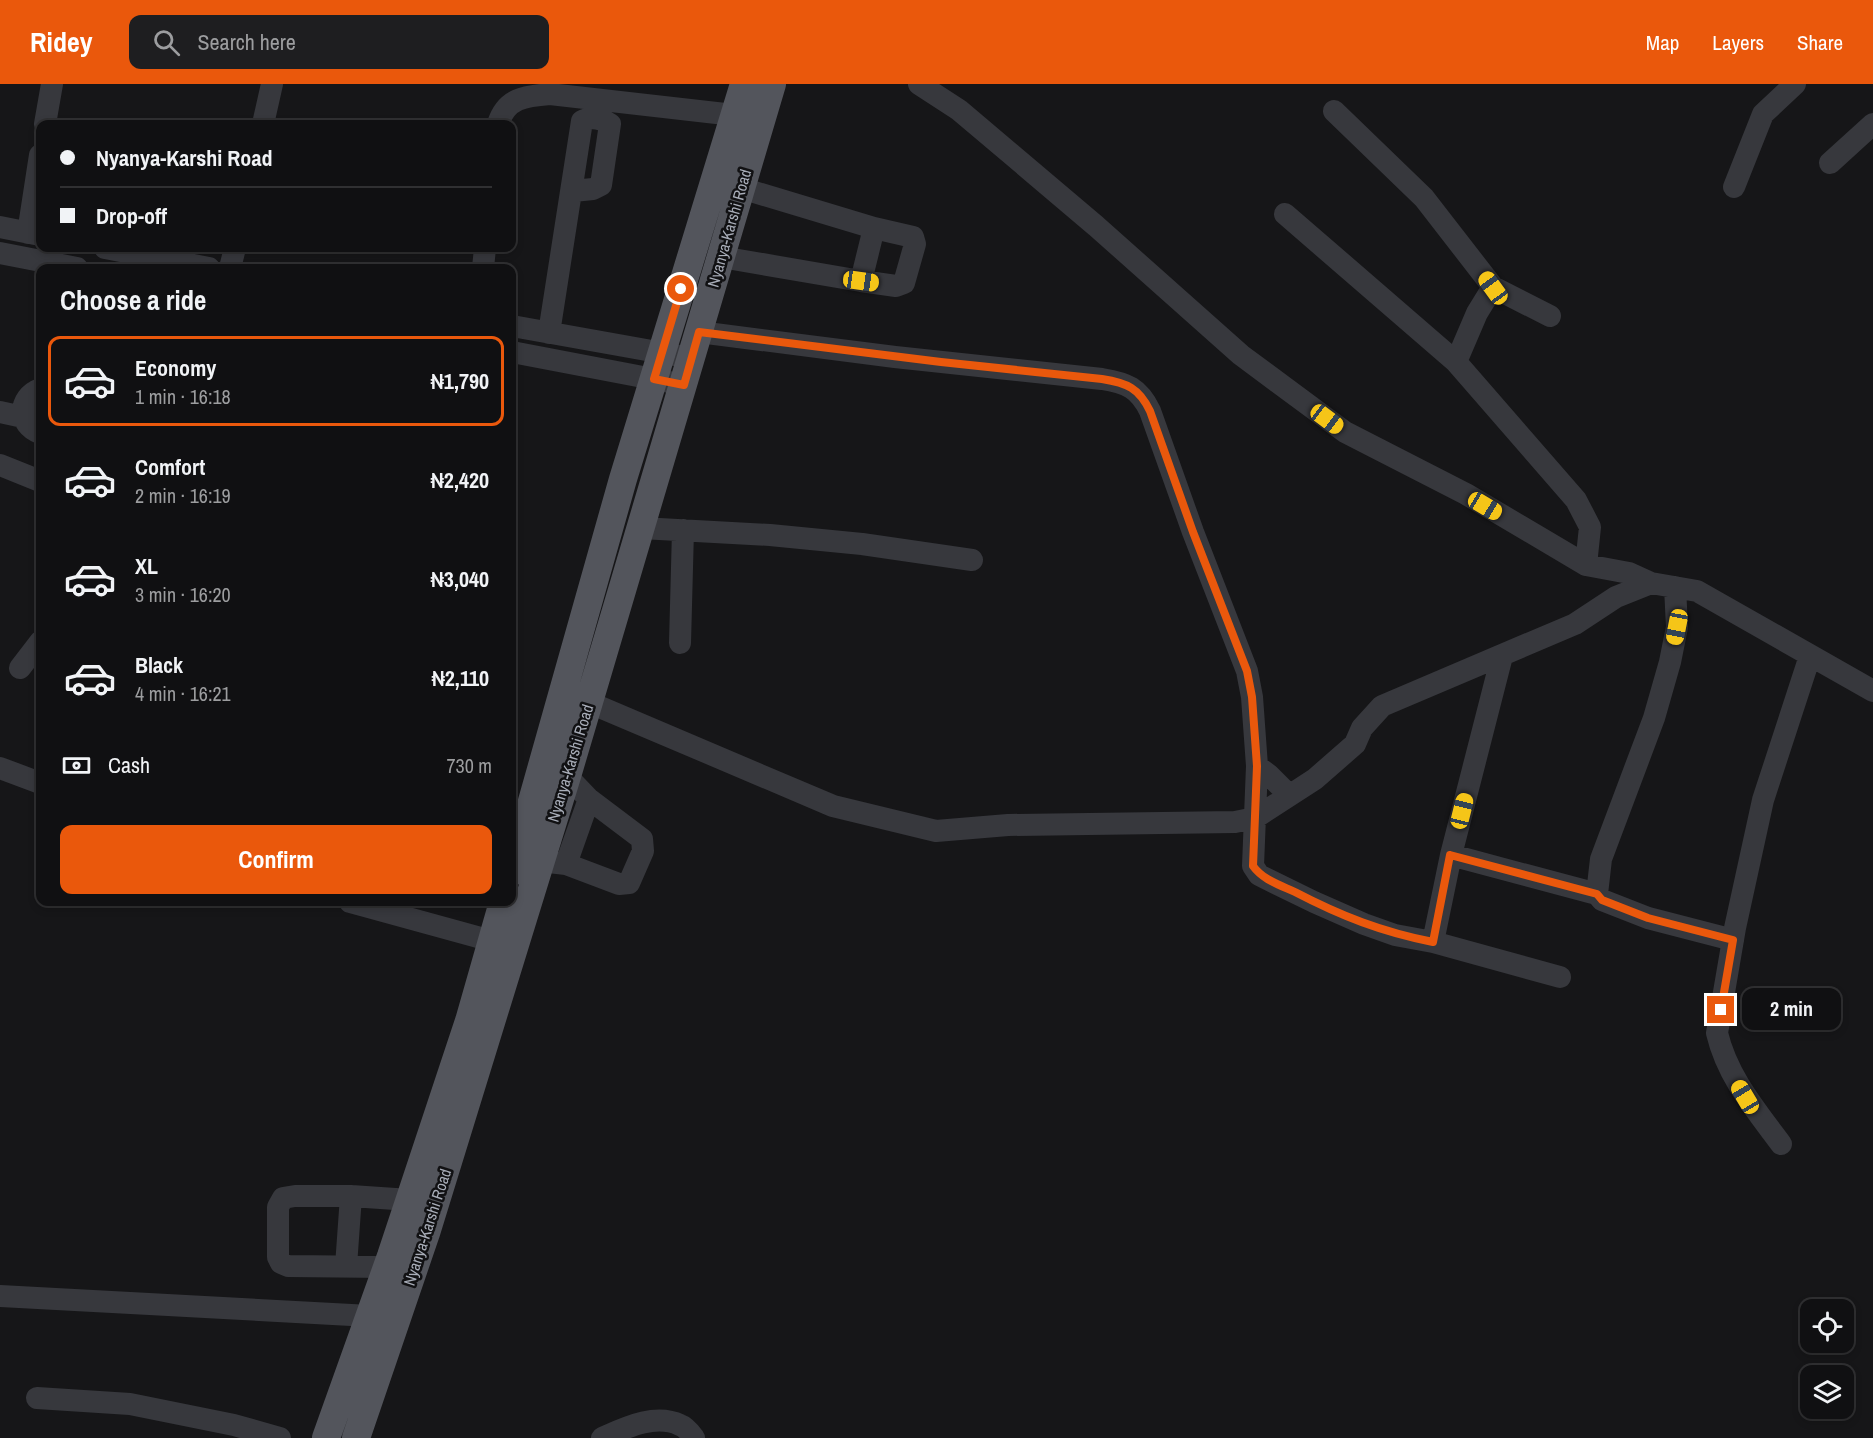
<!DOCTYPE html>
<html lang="en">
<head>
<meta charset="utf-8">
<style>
  :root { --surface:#101012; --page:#1e1e20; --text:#f1f3f6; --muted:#9c9d9f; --line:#303032; --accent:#ea580c }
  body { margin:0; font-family:"Archivo Narrow",sans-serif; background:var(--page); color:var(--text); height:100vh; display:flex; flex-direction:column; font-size:22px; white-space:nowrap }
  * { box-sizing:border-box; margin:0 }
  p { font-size:20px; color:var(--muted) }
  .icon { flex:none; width:33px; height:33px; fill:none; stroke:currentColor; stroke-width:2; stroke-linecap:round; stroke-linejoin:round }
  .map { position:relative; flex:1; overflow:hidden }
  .drawer { position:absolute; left:36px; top:180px; width:480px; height:642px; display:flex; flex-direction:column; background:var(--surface); border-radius:12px; box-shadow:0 3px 9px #0003,0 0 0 2px var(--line) }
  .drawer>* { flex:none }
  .banner { position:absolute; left:36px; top:36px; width:480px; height:132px; border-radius:12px; box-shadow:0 3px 9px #0003,0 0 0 2px var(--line); display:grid; align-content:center; height:132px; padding:0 24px; background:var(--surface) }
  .buttons { position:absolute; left:1800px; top:1215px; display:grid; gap:12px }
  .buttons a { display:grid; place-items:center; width:54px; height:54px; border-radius:12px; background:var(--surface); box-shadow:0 3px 9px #0003,0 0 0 2px var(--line); font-size:30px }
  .end { position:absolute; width:27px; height:27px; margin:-14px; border:8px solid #ea580c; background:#fff; box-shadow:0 0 0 3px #fff }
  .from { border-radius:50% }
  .bubble { position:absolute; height:42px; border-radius:12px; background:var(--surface); box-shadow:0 3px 9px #0003,0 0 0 2px var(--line); font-size:20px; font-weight:700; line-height:42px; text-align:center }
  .car { position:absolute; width:18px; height:36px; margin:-18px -9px; border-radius:8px; box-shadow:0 0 4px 2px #0007; background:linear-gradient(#f5c518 24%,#345 0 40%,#f5c518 0 76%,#345 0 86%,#f5c518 0) }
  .banner b { display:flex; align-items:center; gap:21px; height:57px; font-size:22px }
  .banner b+b { border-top:2px solid var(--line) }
  .banner i { width:15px; height:15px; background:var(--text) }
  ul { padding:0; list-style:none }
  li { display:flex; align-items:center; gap:18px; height:90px; margin:0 12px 9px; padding:0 12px; border:3px solid transparent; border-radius:12px }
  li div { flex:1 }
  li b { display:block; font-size:22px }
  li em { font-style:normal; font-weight:700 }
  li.active { border-color:var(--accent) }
  li>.icon { width:54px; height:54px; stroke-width:1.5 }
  h2 { padding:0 24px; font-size:27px; line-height:72px }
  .pay { display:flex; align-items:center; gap:15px; height:66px; padding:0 24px; font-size:22px }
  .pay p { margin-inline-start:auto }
  .primary-button { display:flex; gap:12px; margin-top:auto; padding:12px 24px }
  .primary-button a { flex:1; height:69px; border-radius:12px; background:var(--accent); color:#fff; font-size:24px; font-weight:700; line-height:69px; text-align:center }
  header { display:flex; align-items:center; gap:36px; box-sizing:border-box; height:84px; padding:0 30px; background:var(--accent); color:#fff }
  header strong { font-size:28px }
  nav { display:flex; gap:33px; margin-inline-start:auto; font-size:21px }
  .search { width:420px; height:54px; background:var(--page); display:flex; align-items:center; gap:15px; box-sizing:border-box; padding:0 21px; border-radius:12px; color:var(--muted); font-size:22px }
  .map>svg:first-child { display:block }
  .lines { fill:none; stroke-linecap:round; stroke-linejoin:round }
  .minor { stroke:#37383d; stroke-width:22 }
  .major { stroke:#53555c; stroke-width:28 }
  .route { stroke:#ea580c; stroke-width:8 }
  .labels { text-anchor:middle; stroke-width:5; stroke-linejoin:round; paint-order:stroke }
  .street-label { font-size:16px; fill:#a8adb8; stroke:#111113 }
</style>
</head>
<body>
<header>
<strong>Ridey</strong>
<div class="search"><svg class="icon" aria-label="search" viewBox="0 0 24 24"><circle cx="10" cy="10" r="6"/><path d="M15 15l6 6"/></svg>Search here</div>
<nav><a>Map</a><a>Layers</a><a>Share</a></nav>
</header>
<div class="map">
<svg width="1873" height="1354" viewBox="0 0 1873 1354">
  <rect width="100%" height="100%" fill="#161618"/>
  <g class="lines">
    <path class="minor" d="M919 0 959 26 1096 142 1241 271 1345 348 1466 410 1586 481 1629 489 1651 499 1697 507 1873 607
      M1334 27 1424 114 1493 203 1550 232
      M45 40 52 0
      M263 40 272 0
      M498 40C506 14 525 12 550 10L734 31
      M1830 79 1873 40
      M1734 103 1763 30 1795 0
      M1285 130 1456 278
      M0 143 40 151
      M28 149 40 71
      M105 164 209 184
      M0 169 77 184
      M721 173 861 197 874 144 741 104
      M230 184 235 164
      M483 184 485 164
      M861 197 896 202 904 199 915 160 913 153 874 144
      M1493 203 1477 229 1456 278 1576 416 1590 443 1586 481
      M512 242 691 274
      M699 248 895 273 1102 295C1127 299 1139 304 1150 327L1193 448 1247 587 1252 613 1257 682 1253 782 1259 791 1314 818 1364 840 1395 851 1433 858 1560 893
      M549 249 582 37C591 32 602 35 610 40L601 101 593 105 573 107
      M512 268 669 298
      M40 305C18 313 17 341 40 349
      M0 328 23 333
      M0 381 40 397
      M641 444 770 451 862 460 972 476
      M1675 503 1677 543 1670 578 1654 634 1601 775 1597 810 1602 816 1648 834 1733 856
      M680 559 683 446
      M20 584 40 558
      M588 618 833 722 936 747 1008 741 1235 738 1255 734 1315 695 1355 660 1362 644 1382 622 1575 540 1616 513 1651 499
      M1257 682 1269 691 1289 711
      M0 684 40 699
      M1451 771 1597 810
      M540 777 566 780 619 800 629 799 643 767 642 755 589 715 567 692
      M566 780 589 715
      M350 818 492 857
      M1433 858 1451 771 1502 572
      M1781 1060C1755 1025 1727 992 1717 949L1735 844 1763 716 1810 572
      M346 1182 351 1112
      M387 1183 288 1182 281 1179 278 1173V1123L283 1114 295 1112H351L410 1116
      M0 1212 370 1232
      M37 1314 130 1320 234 1341 280 1354
      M602 1354C625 1344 655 1329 680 1341 686 1343 691 1350 694 1354"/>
    <path class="major" d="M512 788 623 395 744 0
      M326 1354 391 1172 469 937 503 818
      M356 1354 426 1149 567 692 772 0"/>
  </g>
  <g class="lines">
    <path class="route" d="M681 205 654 295 684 301 699 248 941 278 1102 295C1127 299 1139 304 1150 327L1193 448 1247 587 1252 613 1257 682 1253 782C1263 796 1280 801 1295 808 1341 832 1382 848 1433 858L1450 771 1597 810 1602 816 1648 834 1733 856 1721 926"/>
  </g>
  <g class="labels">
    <g class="street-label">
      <text transform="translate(729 144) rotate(-74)" y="6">Nyanya-Karshi Road</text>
      <text transform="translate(570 679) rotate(-73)" y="6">Nyanya-Karshi Road</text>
      <text transform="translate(427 1143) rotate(-72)" y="6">Nyanya-Karshi Road</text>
    </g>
  </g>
</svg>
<div class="buttons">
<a><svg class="icon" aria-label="locate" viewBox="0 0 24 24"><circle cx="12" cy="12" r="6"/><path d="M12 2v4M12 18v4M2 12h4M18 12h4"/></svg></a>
<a><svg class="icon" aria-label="layers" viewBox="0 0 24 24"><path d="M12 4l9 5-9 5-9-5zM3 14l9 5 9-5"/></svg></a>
</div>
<i class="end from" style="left:681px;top:205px"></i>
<i class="end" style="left:1721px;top:926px"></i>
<div class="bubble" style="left:1742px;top:904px;width:99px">2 min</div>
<i class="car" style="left:861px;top:197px;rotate:98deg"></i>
<i class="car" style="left:1493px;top:204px;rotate:324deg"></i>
<i class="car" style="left:1327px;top:335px;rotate:127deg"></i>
<i class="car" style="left:1485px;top:422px;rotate:121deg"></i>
<i class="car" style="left:1677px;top:543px;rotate:191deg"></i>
<i class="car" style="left:1462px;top:727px;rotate:14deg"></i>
<i class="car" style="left:1745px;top:1013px;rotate:329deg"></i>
<div class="banner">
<b><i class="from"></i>Nyanya-Karshi Road</b>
<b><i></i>Drop-off</b>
</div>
<section class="drawer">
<h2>Choose a ride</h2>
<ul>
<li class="active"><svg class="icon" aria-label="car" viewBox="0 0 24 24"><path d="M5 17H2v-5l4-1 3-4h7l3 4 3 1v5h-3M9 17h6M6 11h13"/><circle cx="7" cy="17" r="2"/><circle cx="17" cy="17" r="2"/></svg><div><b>Economy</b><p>1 min · 16:18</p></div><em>₦1,790</em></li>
<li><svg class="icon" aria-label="car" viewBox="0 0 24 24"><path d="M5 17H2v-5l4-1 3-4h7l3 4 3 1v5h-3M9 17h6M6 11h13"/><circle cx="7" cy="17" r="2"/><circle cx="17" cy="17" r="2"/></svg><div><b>Comfort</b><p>2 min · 16:19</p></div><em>₦2,420</em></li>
<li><svg class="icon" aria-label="car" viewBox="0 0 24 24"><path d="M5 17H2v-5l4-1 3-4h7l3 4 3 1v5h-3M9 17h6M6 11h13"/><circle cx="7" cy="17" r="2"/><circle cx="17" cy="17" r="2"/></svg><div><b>XL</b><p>3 min · 16:20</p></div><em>₦3,040</em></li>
<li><svg class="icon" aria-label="car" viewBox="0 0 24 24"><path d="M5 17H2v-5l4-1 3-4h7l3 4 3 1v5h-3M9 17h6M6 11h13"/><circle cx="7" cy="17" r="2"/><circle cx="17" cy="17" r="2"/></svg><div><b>Black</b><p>4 min · 16:21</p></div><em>₦2,110</em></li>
</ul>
<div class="pay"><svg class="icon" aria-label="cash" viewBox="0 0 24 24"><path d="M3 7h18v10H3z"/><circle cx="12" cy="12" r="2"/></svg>Cash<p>730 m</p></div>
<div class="primary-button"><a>Confirm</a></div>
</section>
</div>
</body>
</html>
